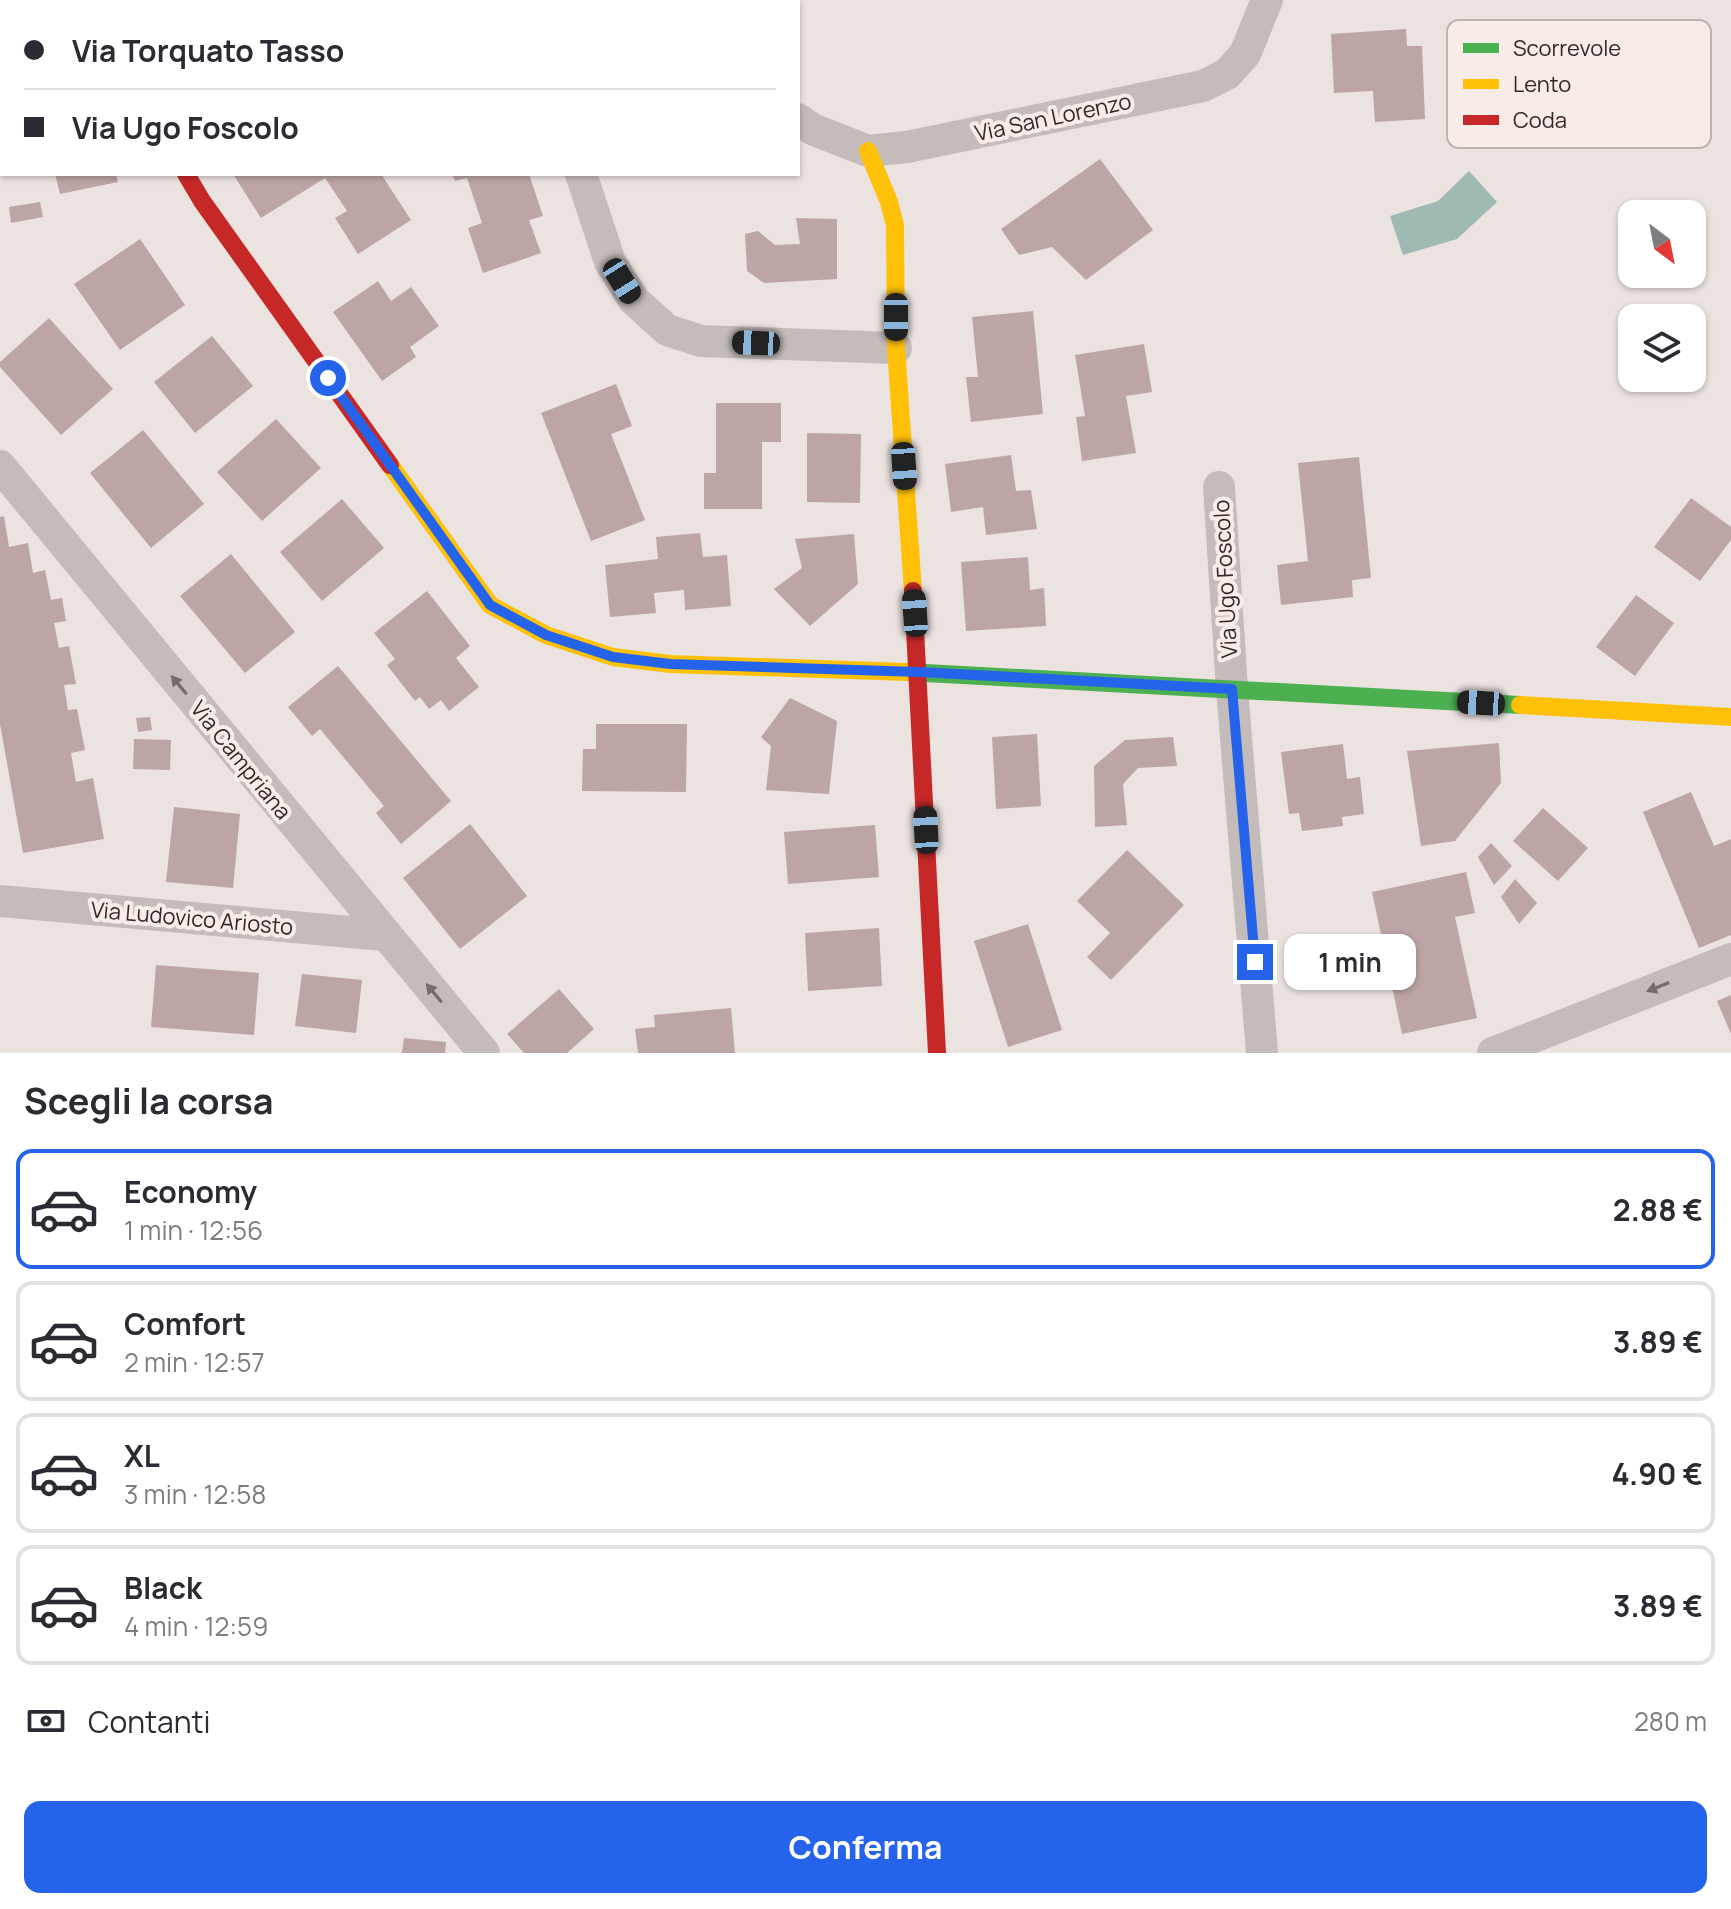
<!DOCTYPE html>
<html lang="it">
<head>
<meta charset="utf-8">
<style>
  :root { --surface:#fff; --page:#f7f7f7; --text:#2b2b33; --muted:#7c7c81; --line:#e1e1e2; --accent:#2563eb }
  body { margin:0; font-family:Manrope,sans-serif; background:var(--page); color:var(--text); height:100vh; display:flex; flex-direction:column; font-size:30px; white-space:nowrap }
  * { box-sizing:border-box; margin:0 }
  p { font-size:26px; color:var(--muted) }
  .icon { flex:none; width:44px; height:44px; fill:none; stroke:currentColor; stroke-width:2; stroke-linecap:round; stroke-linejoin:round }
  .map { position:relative; height:1053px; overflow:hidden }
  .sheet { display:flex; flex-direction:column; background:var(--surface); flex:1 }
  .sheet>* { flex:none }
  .guide { position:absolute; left:0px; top:0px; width:800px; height:176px; box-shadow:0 2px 6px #0004; display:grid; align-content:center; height:176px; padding:0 24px; background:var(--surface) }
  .needle { width:52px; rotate:148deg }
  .controls { position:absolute; left:1618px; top:200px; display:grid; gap:16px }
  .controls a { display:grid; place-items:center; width:88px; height:88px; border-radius:16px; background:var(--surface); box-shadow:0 2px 6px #0004; font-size:40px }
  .end { position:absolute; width:36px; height:36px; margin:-18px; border:10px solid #2563eb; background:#fff; box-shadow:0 0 0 4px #fff }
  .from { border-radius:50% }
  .bubble { position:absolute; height:56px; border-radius:16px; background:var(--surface); box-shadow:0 2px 6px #0004; font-size:26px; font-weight:700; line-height:56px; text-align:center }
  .car { position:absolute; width:24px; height:48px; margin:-24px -12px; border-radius:10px; box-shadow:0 0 6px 2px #0007; background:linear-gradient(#222 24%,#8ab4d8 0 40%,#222 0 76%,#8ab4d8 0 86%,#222 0) }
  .guide b { display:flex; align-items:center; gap:28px; height:76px; font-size:30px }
  .guide b+b { border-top:2px solid var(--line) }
  .guide i { width:20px; height:20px; background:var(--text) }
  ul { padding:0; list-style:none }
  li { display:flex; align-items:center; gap:24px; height:120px; margin:0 16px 12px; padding:0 8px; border:4px solid var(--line); border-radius:16px }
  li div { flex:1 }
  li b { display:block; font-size:30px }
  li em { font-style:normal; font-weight:700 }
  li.active { border-color:var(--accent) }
  li>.icon { width:72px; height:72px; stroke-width:1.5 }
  h2 { padding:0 24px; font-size:36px; line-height:96px }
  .pay { display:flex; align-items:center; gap:20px; height:88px; padding:0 24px; font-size:30px }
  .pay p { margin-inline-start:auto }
  .action { display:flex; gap:16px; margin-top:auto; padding:16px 24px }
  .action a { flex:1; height:92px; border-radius:16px; background:var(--accent); color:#fff; font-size:32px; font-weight:700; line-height:92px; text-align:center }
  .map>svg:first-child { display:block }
  .water { fill:#9fbab3 }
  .building { fill:#bca5a4 }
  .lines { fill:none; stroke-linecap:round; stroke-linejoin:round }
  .street { stroke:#c3bcba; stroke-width:32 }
  .fast { stroke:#4caf50; stroke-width:18 }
  .slow { stroke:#ffc107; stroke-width:18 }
  .jam { stroke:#c62828; stroke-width:18 }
  .oneway { fill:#746b6a }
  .route { stroke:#2563eb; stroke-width:10 }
  .labels { text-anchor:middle; stroke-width:8; stroke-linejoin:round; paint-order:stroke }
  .street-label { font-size:22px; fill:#342928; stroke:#f7ece8 }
  .key { fill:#f7ece8; stroke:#bcb2ae; stroke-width:2 }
  .key-label { font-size:22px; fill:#342928 }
</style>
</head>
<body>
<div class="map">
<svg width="1731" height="1053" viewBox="0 0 1731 1053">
  <rect width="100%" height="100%" fill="#ebe3e0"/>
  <path class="water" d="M1469 171 1497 202 1457 239 1403 255 1390 216 1438 201Z"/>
  <path class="building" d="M1406 29 1407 46H1422L1425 119 1375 122 1373 91 1334 93 1331 34Z
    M1100 159 1153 230 1086 280 1052 247 1019 255 1001 229Z
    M55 174H116L118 182 60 194Z
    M233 174H381L411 220 358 254 335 218 347 211 325 178 261 218Z
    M452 174H529L543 216 529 220 541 253 483 273 468 228 482 223 467 178 455 181Z
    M40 202 43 217 11 223 9 207Z
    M796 218 837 219V279L764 283 747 271 745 234 758 231 775 245 800 244Z
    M140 239 185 305 120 350 74 284Z
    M378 281 391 301 411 287 439 326 410 347 416 357 382 381 333 312Z
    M1033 311 1043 414 971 422 966 377H978L972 317Z
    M49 318 113 389 61 435 0 367V362Z
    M212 336 253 386 195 433 154 382Z
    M1144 344 1152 392 1126 396 1136 453 1082 461 1076 417 1085 416 1075 355Z
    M616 384 632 426 611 434 645 520 591 541 541 413Z
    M716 403H781V442H762V509H704V473H716Z
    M276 419 321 468 262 521 217 472Z
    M143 430 204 504 151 548 90 473Z
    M807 433 861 434 860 503 807 502Z
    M1011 455 1016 491 1031 490 1037 529 986 535 983 507 951 512 945 464Z
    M1359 457 1371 578 1352 580 1353 597 1281 605 1277 565 1308 561 1298 463Z
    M1691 498 1731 527V540L1700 581 1654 547Z
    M342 499 384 548 322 601 280 552Z
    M4 516 9 547 28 543 33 573 45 570 51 600 62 598 66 621 54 623 59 648 69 646 76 684 64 685 68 710 77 709 85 750 71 753 76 782 93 778 104 839 23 853 0 724V517Z
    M700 533 703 557 727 555 731 606 685 610 684 590 654 593 656 613 610 617 605 565 658 559 656 537Z
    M854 534 858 584 810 626 774 589 802 568 795 539Z
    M231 554 295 632 245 673 180 596Z
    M1028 557 1030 590 1044 588 1046 626 966 631 961 562Z
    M427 591 470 646 456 658 479 687 449 711 441 700 429 709 420 697 415 701 387 665 395 659 374 633Z
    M1636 595 1674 623 1635 676 1596 647Z
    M338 666 451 801 401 844 376 813 384 806 320 729 312 736 288 707Z
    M790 698 837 721 829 794 766 790 771 746 761 737Z
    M150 717 152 730 138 732 136 718Z
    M596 724H687L686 792 582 791 583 749H596Z
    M1037 734 1041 806 996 809 992 737Z
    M1173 737 1177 766 1138 768 1123 784 1127 825 1095 827 1094 766 1125 740Z
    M134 739 171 740 170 770 133 769Z
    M1499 743 1501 783 1455 841 1421 846 1407 751Z
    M1343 744 1347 779 1360 777 1364 814 1342 817 1343 826 1302 831 1299 813 1289 814 1281 752Z
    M1691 792 1714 846 1731 839V935L1699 948 1643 812Z
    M174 807 240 814 233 888 166 882Z
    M1543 808 1588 848 1558 881 1513 841Z
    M470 824 527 896 460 949 403 878Z
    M875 825 879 877 788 884 784 832Z
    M1491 843 1512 866 1494 885 1478 857Z
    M1127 850 1184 905 1111 980 1087 957 1110 933 1077 901Z
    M1466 872 1475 913 1455 917 1477 1018 1402 1034 1372 892Z
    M1515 879 1537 903 1519 924 1501 897Z
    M1028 924 1062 1030 1008 1047 974 941Z
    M879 928 882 986 808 991 805 933Z
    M156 965 259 973 254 1035 151 1027Z
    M302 974 362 980 356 1033 295 1026Z
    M559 989 594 1029 567 1053H524L507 1034Z
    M1731 995V1034L1717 1001Z
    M731 1008 735 1053H638L635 1029 655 1027 654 1015Z
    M404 1038 446 1042 445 1053H402Z"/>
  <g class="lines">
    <path class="street" d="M159 0V2
      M523 0 524 2
      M747 2V0
      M798 119 812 129 868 151 907 147 1203 86 1227 74 1245 54 1267 0
      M581 174 610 262 634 300 667 330 701 341 896 348
      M0 466 484 1053
      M1219 487 1232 689 1262 1053
      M0 901 384 935
      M1493 1053 1731 959"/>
    <path class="fast" d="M907 672 1520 705"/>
    <path class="slow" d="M868 151 889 202 895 225 896 348 913 591
      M390 465 490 605 546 635 613 657 670 664 907 672
      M1520 705 1731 717"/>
    <path class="jam" d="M186 174 202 201 390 465
      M913 591 937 1053"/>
  </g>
  <defs><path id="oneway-solid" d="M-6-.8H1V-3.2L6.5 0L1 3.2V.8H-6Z" transform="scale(2)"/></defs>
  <g class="oneway">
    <use href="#oneway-solid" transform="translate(179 685) rotate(-129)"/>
    <use href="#oneway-solid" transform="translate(1658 987) rotate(158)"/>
    <use href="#oneway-solid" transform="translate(434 993) rotate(-130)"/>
  </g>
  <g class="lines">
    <path class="route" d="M328 378 490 605 546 635 613 657 670 664 919 672 1232 689 1255 962"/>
  </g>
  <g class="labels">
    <g class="street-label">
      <text transform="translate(1053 117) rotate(-12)" y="8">Via San Lorenzo</text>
      <text transform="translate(1225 579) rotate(-93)" y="8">Via Ugo Foscolo</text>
      <text transform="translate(241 760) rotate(51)" y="8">Via Campriana</text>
      <text transform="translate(192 918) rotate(5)" y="8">Via Ludovico Ariosto</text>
    </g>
  </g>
  <rect x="1447" y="20" width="264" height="128" rx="12" class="key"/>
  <rect x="1463" y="43" width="36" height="10" fill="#4caf50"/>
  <rect x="1463" y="79" width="36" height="10" fill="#ffc107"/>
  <rect x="1463" y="115" width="36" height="10" fill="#c62828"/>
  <g class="key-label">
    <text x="1513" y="56">Scorrevole</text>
    <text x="1513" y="92">Lento</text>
    <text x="1513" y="128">Coda</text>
  </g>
</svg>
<div class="controls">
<a><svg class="needle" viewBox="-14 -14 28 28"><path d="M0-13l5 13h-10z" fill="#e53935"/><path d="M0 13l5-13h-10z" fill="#7c7c81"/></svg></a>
<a><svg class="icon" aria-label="layers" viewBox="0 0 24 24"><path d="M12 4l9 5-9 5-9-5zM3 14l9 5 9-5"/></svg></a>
</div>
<i class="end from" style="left:328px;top:378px"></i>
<i class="end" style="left:1255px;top:962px"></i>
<div class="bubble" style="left:1284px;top:934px;width:132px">1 min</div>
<i class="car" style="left:622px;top:281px;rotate:148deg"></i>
<i class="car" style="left:896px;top:317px;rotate:180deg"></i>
<i class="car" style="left:756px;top:343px;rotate:272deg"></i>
<i class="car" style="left:904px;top:466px;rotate:176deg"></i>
<i class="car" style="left:915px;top:613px;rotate:356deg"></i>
<i class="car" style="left:1481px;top:703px;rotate:273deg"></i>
<i class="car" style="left:926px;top:830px;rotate:357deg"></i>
<div class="guide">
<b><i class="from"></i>Via Torquato Tasso</b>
<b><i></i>Via Ugo Foscolo</b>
</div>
</div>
<section class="sheet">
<h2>Scegli la corsa</h2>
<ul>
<li class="active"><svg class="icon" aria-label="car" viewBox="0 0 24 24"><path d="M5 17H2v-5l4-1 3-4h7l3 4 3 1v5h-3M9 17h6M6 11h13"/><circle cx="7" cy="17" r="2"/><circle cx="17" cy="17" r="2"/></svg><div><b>Economy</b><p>1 min · 12:56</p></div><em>2.88 €</em></li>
<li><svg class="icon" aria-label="car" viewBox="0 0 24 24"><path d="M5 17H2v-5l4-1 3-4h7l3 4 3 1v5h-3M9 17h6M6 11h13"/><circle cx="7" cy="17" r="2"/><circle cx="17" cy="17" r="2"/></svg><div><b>Comfort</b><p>2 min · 12:57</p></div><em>3.89 €</em></li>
<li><svg class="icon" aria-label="car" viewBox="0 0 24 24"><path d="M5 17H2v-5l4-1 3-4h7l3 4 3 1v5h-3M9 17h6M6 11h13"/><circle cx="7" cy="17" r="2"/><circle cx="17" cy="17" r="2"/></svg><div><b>XL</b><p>3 min · 12:58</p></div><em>4.90 €</em></li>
<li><svg class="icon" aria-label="car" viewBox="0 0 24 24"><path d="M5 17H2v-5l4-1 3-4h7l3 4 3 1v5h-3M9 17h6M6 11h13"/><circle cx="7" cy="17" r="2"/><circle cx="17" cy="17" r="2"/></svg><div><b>Black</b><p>4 min · 12:59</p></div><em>3.89 €</em></li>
</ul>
<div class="pay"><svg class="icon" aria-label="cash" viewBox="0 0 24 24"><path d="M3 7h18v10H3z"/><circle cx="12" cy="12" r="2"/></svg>Contanti<p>280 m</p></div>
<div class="action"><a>Conferma</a></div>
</section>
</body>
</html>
